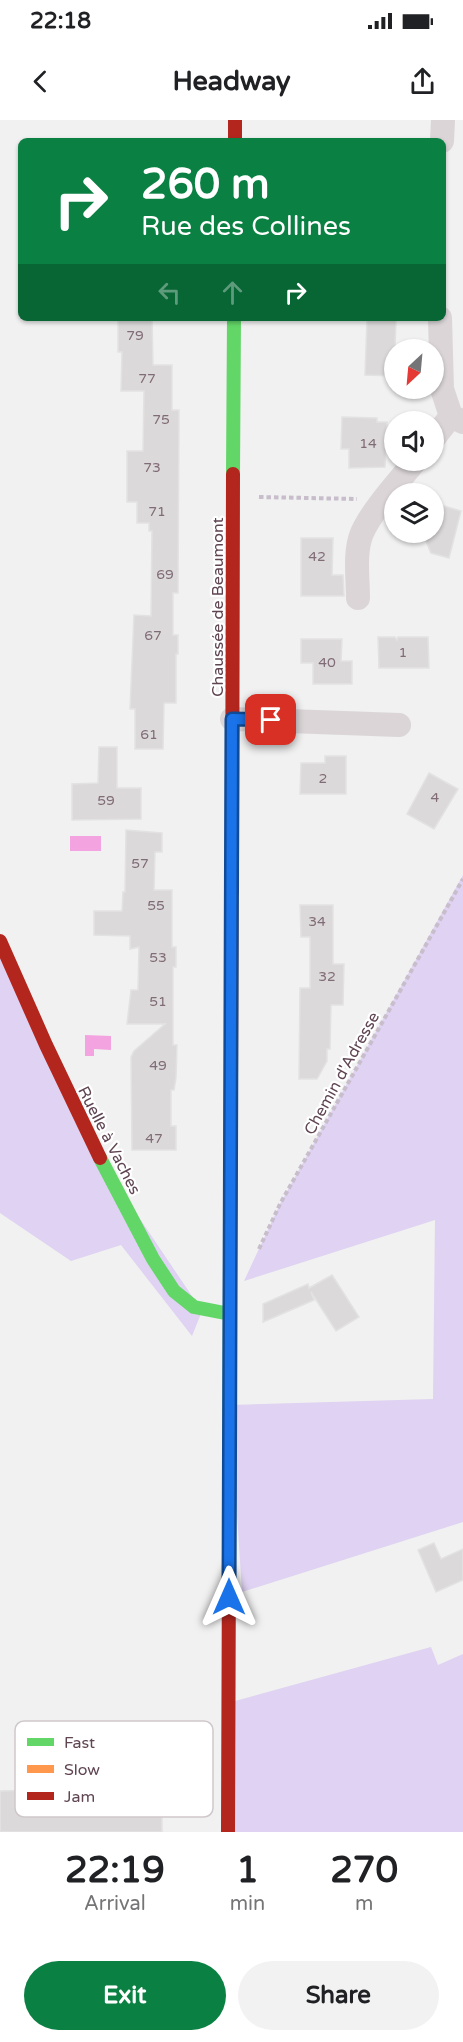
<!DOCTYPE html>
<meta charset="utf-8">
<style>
body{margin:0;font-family:"Varela Round",sans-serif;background:#f2f2f2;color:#202124;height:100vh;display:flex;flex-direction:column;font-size:22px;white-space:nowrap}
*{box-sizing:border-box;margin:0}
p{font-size:20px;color:#757577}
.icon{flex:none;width:33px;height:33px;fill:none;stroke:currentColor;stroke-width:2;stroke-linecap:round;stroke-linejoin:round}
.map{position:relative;height:1712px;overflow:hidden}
.sheet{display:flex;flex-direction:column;background:#fff;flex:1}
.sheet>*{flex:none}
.top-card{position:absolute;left:18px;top:18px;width:428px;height:183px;border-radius:9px;box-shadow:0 2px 4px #0004;background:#0b8043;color:#fff;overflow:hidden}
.needle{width:39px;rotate:206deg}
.fabs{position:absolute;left:384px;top:219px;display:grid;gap:12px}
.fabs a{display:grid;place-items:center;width:60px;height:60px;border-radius:50%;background:#fff;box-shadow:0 2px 4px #0004;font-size:30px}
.pin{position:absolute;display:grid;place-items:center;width:51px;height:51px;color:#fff;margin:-26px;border-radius:12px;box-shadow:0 3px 9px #0006}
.me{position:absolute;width:66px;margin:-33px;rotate:0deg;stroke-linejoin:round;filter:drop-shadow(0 0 4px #0008)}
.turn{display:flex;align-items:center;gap:21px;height:126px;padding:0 24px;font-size:27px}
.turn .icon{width:78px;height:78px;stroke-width:2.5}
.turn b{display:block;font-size:42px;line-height:51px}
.lanes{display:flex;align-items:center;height:57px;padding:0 24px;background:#0003;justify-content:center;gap:30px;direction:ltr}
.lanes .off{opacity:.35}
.eta{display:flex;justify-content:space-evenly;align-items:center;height:102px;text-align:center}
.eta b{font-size:36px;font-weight:700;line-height:42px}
.cta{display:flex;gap:12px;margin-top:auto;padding:12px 24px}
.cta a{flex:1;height:69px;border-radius:36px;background:#0b8043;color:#fff;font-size:24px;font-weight:700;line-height:69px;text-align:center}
.cta a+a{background:#f2f2f2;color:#202124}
.status{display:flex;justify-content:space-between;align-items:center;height:42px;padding:0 30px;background:#fff;direction:ltr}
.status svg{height:16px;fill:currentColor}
header{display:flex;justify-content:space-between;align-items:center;height:78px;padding:0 24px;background:#fff;font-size:27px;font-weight:700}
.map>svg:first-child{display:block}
.green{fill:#dfd2f2}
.water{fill:#f4a3e1}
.building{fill:#dcd9da;stroke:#e3e2e2;stroke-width:1.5}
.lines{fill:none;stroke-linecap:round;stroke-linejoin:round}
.path{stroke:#c7bdcb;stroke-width:4;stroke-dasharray:4.5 3;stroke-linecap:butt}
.street{stroke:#dbd5d8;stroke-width:24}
.fast{stroke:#63d668;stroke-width:14}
.slow{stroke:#ff974d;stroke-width:14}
.jam{stroke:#b3261e;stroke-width:14}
.route-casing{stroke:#114b97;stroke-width:15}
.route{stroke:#1a73e8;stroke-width:10}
.labels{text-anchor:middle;stroke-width:4.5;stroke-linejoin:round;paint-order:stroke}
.number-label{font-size:14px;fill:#806c76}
.street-label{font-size:16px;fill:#5f4552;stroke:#fff}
.key{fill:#fff;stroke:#cfc7cb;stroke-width:1.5}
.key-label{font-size:16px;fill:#5f4552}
</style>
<div class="status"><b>22:18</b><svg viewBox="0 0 49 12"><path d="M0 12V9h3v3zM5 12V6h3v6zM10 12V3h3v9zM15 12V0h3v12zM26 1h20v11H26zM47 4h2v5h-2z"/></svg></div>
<header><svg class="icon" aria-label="back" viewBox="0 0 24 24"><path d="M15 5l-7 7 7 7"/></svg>Headway<svg class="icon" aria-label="share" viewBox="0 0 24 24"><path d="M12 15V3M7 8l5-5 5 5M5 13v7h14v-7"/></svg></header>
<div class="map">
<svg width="463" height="1712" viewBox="0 0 463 1712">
<rect width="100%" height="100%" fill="#f0f1f0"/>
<g class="green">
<path d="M463,755v647l-221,70 -12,-187 203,-6 2,-179 -191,61 36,-77z"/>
<path d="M0,821l101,220 101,150 -10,25 -71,-91 -50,16 -71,-48z"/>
<path d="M431,1527l7,18 25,-11v178h-235v-129z"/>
</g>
<g class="water">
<rect x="70" y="716" width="31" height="15"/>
<path d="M85,915l26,1v14l-17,-1v7h-9z"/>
</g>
<g class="building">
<path d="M118,198h34l1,47h19v45h7l-1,183h-5v42h5v19h-2v49h-12l-1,46h-28v-40h-5l4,-94 17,1 1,-85h-3v-8h-12v-21h-10v-51h16l1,-60h-23l1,-39h-4z"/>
<path d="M367,200h29l-2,56 -29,-1z"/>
<path d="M342,297l35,1v4h10l-2,45 -36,1v-19h-8z"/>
<path d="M444,386l17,5 -12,47 -18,-5 -9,-21h12v-22l8,2z"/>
<path d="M301,418h32l-1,37h11l1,21h-43z"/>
<path d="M378,517h17l2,3 1,-3h30l1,31h-50z"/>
<path d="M301,519h41l-1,22h11v23h-39v-21h-12z"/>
<path d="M99,627h18v41h24v31l-69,1v-36l26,-1z"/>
<path d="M325,636h21v38h-46l1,-31h24z"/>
<path d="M429,653l29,16 -24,40 -27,-15z"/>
<path d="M126,710l36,3v19h-7l-1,38h18v57h4v20h-3v78h4l-1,33 -2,12h-3v36h5v24h-44l-1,-93 3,-6 31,-27h-38l4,-34h7l1,-43 -9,2v-13l-36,-1v-24h28l1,-19h2z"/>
<path d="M300,785h33v59h11l-1,41h-12l-1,44h-3v12l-10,18h-18l1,-91h10v-51h-9z"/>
<path d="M332,1155l27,42 -23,14 -25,-39 3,8 -51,22v-18l45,-20 1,4z"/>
<path d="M434,1423l7,16 22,-10v31l-27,12 -18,-42z"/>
<path d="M37,1670l1,19 124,-4v27h-162v-41z"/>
</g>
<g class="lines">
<g class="path">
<path d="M259,377l98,2"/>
<path d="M259,1129l21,-45 183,-325"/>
</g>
<g class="street">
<path d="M442,21l1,-21"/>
<path d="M440,198l2,71 9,27 12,6"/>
<path d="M434,318l17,-22"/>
<path d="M358,478c0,-20 -4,-46 4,-65 10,-23 38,-53 54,-73"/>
<path d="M232,599l167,6"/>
</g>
<g class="fast">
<path d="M233,354l1,-156"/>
<path d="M100,1038l53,101 21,32 20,16 36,7"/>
<path d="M229,1431l1,-287"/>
</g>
<path class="slow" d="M230,1144l2,-372"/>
<g class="jam">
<path d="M235,0v21"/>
<path d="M232,772l1,-418"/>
<path d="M0,821l46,104 54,113"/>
<path d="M228,1712l1,-281"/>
</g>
</g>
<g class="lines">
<defs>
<path id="route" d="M229,1477l3,-878 39,1"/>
</defs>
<use href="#route" class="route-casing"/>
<use href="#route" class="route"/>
</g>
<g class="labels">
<g class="number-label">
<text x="135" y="220">79</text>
<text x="147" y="263">77</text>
<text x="161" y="304">75</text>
<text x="368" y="328">14</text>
<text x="152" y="352">73</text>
<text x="157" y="396">71</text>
<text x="317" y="441">42</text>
<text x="165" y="459">69</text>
<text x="153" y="520">67</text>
<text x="403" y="537">1</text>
<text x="327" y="547">40</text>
<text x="149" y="619">61</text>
<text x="323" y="663">2</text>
<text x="435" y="682">4</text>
<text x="106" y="685">59</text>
<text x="140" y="748">57</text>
<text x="156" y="790">55</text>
<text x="317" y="806">34</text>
<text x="158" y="842">53</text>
<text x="327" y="861">32</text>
<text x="158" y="886">51</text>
<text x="158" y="950">49</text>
<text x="154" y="1023">47</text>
</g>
<g class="street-label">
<text transform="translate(217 487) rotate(-90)" y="6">Chaussée de Beaumont</text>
<text transform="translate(341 953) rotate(-61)" y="6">Chemin d'Adresse</text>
<text transform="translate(110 1020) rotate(63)" y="6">Ruelle à Vaches</text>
</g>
</g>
<rect x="15" y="1601" width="198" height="96" rx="9" class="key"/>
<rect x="27" y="1618" width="27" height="8" fill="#63d668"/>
<rect x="27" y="1645" width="27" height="8" fill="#ff974d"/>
<rect x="27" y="1672" width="27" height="8" fill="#b3261e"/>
<g class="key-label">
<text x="64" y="1628">Fast</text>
<text x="64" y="1655">Slow</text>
<text x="64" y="1682">Jam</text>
</g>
</svg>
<div class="fabs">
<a><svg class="needle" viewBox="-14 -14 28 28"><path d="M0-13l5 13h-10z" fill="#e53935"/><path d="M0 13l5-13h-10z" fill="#757577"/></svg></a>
<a><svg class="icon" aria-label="sound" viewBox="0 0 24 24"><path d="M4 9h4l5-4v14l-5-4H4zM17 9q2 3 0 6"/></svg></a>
<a><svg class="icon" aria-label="layers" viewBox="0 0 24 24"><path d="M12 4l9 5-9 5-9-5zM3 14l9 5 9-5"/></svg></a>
</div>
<div class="pin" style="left:271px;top:600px;background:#d93025"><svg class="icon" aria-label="arrive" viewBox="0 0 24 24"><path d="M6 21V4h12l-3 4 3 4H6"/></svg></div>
<svg class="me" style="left:229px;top:1477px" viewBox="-20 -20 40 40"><path d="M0-17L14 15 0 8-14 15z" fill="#1a73e8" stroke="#fff" stroke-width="4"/></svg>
<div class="top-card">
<div class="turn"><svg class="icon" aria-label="right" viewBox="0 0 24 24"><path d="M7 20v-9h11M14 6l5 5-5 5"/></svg><div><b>260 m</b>Rue des Collines</div></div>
<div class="lanes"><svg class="icon off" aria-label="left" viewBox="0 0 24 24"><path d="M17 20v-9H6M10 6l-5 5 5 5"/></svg><svg class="icon off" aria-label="ahead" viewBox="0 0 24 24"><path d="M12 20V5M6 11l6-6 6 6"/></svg><svg class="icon" aria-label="right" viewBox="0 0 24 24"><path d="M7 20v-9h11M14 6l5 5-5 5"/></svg></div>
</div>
</div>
<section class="sheet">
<div class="eta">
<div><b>22:19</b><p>Arrival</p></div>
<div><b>1</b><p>min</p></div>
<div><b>270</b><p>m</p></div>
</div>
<div class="cta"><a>Exit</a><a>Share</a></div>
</section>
